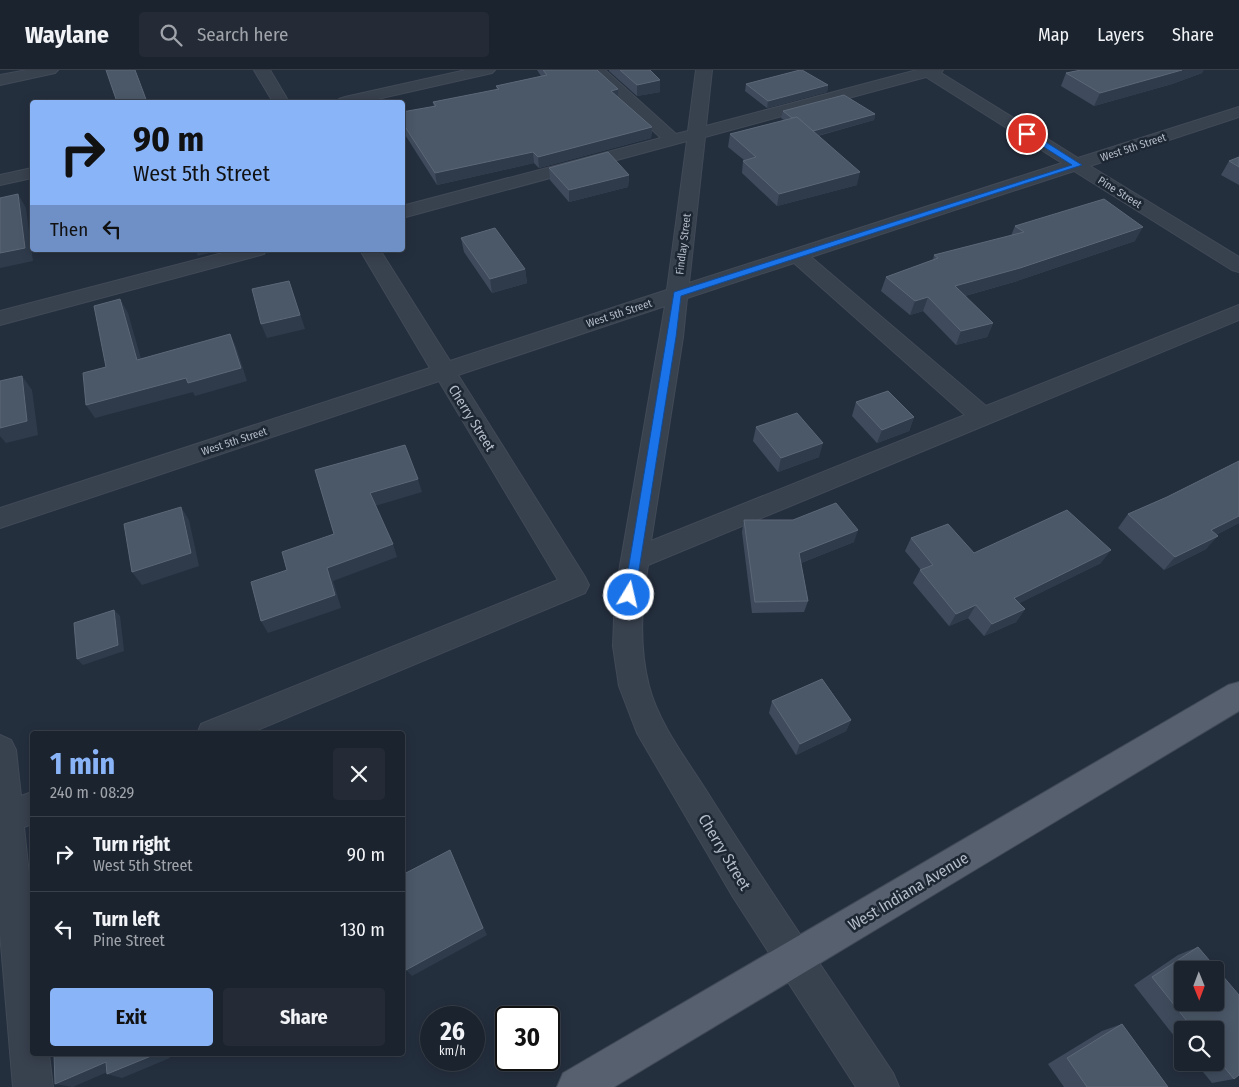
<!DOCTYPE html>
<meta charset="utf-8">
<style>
body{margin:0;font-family:"Fira Sans Condensed",sans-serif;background:#242b36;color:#f1f3f6;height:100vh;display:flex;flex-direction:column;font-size:19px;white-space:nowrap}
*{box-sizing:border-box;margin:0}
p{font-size:16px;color:#a0a4aa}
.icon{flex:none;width:28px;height:28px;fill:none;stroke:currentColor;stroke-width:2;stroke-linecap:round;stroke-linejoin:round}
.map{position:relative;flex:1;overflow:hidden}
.drawer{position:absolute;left:30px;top:661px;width:375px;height:325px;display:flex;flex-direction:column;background:#1b232e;border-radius:5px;box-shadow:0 2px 12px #0003,0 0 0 1px #39404a}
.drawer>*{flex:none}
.guide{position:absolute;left:30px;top:30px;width:375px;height:152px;border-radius:5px;box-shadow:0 2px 12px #0003,0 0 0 1px #39404a;background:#8ab4f8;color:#111;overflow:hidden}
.needle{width:32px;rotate:179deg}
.fabs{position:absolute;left:1174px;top:891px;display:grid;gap:10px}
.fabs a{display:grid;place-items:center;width:50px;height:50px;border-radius:5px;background:#1b232e;box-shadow:0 2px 12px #0003,0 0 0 1px #39404a;font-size:25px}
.speed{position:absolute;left:420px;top:936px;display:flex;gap:10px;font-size:25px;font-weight:700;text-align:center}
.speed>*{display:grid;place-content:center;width:65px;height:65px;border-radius:50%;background:#1b232e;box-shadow:0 2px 12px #0003,0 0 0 1px #39404a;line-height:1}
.speed small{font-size:12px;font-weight:400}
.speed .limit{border:2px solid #111;border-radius:8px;background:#fff;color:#111}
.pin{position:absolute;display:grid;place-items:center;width:42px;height:42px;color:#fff;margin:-21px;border:2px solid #fff;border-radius:50%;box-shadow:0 1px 5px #0007}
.me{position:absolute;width:55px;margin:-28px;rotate:9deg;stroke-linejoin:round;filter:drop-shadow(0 0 4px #0008)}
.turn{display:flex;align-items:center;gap:18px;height:105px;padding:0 20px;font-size:22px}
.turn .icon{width:65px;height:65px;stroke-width:2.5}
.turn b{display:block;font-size:35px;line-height:42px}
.then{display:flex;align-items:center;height:48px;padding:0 20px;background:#0003;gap:10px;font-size:19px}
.round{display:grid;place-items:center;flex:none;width:52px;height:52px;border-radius:5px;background:#242b36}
.head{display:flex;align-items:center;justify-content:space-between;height:85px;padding:0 20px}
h1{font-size:30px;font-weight:700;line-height:38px;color:#8ab4f8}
.action{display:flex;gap:10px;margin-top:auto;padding:10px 20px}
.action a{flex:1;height:58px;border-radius:5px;background:#8ab4f8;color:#111;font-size:20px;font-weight:700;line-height:58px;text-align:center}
.action a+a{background:#242b36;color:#f1f3f6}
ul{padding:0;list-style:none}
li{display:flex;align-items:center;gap:15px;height:75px;padding:0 20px;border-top:1px solid #39404a}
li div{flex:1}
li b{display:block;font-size:19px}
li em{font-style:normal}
header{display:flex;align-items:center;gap:30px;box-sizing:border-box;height:70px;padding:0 25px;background:#1b232e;border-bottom:1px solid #39404a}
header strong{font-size:24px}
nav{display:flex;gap:28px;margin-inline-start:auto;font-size:18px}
.search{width:350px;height:45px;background:#242b36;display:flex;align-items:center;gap:12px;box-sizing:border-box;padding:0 18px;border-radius:5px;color:#a0a4aa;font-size:19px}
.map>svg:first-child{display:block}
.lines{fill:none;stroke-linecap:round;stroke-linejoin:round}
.minor-casing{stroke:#414a57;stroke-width:2}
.major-casing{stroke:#414a57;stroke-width:2}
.minor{fill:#38414e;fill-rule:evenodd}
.major{fill:#56606e;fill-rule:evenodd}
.wall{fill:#3f4b5c}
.shaded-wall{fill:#2f3b4b}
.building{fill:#4b5868;stroke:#5c6777;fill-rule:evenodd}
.route{fill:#1a73e8;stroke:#114b97}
.labels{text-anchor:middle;stroke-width:5;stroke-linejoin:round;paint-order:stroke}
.far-street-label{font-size:11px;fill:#b4bcc9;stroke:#1d2633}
.street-label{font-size:14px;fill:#b4bcc9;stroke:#1d2633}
.near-street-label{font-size:16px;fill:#b4bcc9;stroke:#1d2633}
</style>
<header>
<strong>Waylane</strong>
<div class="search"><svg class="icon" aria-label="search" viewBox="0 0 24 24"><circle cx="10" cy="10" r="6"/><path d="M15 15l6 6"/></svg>Search here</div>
<nav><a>Map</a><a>Layers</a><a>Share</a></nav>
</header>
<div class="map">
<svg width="1239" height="1017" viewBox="0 0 1239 1017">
<rect width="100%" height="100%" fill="#242f3e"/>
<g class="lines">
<defs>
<g id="minor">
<path d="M27,0h31l-3,3 -55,12v-10z"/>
<path d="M254,0h16l19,32h-16z"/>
<path d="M466,0h29l-3,3 -128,29h-27l2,-3 6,-2z"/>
<path d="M588,0h17l71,64 12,-3 8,-61h16l-6,56 211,-56h26l-2,3 137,85 161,-51v10l-149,49 149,91v15l-7,-2 -158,-99 -263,86 175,149 253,-101v15l-591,245c-7,40 -9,82 1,121 10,39 39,75 60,109 59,94 122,185 184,278l6,14h-43l-123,-190 -96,-164 -18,-47 -6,-40 2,-51 50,-289 -207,69 127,202 4,8 -4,8 -337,141h-51l4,-10 357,-144 -119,-199 -439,147v-20l430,-140 -70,-118h20l70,111 217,-71 20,-149 -285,77v-12l259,-68zM926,7l136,86 -373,120 16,-146zM794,193l171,152 -314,126 32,-204 4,-39z"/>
<path d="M32,98v10l-32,7v-10z"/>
<path d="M234,180h33l-3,4 -264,71v-14z"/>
<path d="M0,665l11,5 5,10 5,46 11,-4v32l-8,3 8,75v152h17l4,33h-40l-13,-154z"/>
</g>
<path id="major" d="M1239,612v29l-625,376h-57l6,-14 665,-388z"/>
</defs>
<use href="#minor" class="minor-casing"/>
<use href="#major" class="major-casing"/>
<use href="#minor" class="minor"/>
<use href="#major" class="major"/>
</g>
<g class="wall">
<path d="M537,0h60l21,19v8l34,30 -1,11 -112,30 -5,-5 -97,22 -35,-55v-18l32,-5 -1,-5 64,-12 -1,-4 45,-10z"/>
<path d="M609,0h41l10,10v12l-23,4 -28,-25z"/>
<path d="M1066,3h136l-30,11 -78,22 -33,-20z"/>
<path d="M746,14l82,1 -1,7 -60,16 -22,-17z"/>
<path d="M783,41l92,3 -1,6 -56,16 39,49 -80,21 -35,-33 1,-12 1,-1 -16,-13 2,-13 54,-14 -3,-2z"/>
<path d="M1239,87v28l-18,-10 8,-14z"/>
<path d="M549,98l80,7 -1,12 -59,15 -19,-22z"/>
<path d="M1015,156l120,15 -121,41 -49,14 28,27 -6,14 -31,8 -33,-34 -13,4 -29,-24 5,-14 47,-17 1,-5 77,-19z"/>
<path d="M461,168l64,31 2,14 -35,10 -28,-41z"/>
<path d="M856,332l58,15 -5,14 -32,12 -25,-27z"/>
<path d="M756,357l63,30 -41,15 -25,-31z"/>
<path d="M1128,444l111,9 -23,12 -10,14 -42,21 -46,-42z"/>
<path d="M744,450l110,22 -53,21 7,38 -4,11 -52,1 -10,-81z"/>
<path d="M911,468l63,15 127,10 -82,40 6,6 -9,13 -32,14 -16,-18 -19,8 -36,-43 7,-13h1l-16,-19z"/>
<path d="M772,631l79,19 -5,11 -50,24 -27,-42z"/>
<path d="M1198,877l36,132 -22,4 -17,-21h20v-32h-33v16l-48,-61 44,-30z"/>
<path d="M1122,954l46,63h-104l-16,-23 54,-33z"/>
</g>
<g class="shaded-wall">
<path d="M1182,0h22l-2,3 -30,11 -78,22 6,-13z"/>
<path d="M660,10v12l-23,4v-11z"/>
<path d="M828,15l-1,7 -60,16 1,-7z"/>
<path d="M618,19v11l-7,-9z"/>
<path d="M875,44l-1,6 -65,18 1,-7z"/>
<path d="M652,57l-1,11 -112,30 -1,-11z"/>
<path d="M533,82l1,11 -97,22 -2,-12z"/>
<path d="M860,102l-3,13 -80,21 2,-12z"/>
<path d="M629,105l-1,12 -59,15v-12z"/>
<path d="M18,124l8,14 7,53 -33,7v-15z"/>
<path d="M1143,157l-8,14 -121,41 -64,18 5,-14z"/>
<path d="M195,180h25l-22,6z"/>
<path d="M525,199l2,14 -35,10 -2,-14z"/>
<path d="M289,211l16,48 -38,9 -6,-14z"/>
<path d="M928,227l-5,14 -13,4 5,-14z"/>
<path d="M120,229l8,14 17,60 -8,-13z"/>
<path d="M993,253l-6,14 -31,8 5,-14z"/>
<path d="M230,264l6,13 11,34 -52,15 -2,-4 -98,26 -9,-13z"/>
<path d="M22,306l10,14 6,45 -32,8 -6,-7v-8z"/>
<path d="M914,347l-5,14 -32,12 5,-13z"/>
<path d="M823,373l-4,14 -41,15 3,-14z"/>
<path d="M418,409l4,13 -47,14 -5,-13z"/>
<path d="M181,437l8,13 10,46 -57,19 -10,-13z"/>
<path d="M1239,446v7l-39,20 11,-13z"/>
<path d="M858,460l-4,12 -58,23 3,-12z"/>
<path d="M1218,466l-12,13 -42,21 11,-13z"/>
<path d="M393,474l4,13 -64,24 8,27 -73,25 -7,-12 66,-53z"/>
<path d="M1111,480l-10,13 -95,47 8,-12z"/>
<path d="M976,535l-8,13 -19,8 7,-12z"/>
<path d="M1025,539l-9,13 -32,14 8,-12z"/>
<path d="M114,540l6,6 4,35 -41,14 -6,-6z"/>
<path d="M851,650l-5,11 -50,24 4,-11z"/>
<path d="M450,780l37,85 -75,41 -6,-6z"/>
<path d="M156,984h13l1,4 -48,20 -15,-4z"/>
<path d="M106,992l15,4 -48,21 -18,-3z"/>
</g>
<g class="building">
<path d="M106,0h29l12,32h-30z"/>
<path d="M543,0h54l21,19 -7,2 41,36 -114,30 -5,-5 -98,21 -33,-51v-10l34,-6 -3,-4 66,-13 -3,-3 51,-11z"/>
<path d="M620,0h30l10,10 -23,5z"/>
<path d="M800,0h2l26,15 -60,16 -22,-17z"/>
<path d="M1081,0h101l-82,23 -34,-20z"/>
<path d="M844,25l31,19 -62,17 -16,-14 -5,1 -9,-7z"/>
<path d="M797,47l63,55 -81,22 -36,-33 13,-4 -26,-23z"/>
<path d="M608,82l21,23 -60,15 -20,-22z"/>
<path d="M1239,87v10l-10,-6z"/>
<path d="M18,124l7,54 -25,5v-55z"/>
<path d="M1104,129l39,28 -123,41 -65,18 38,37 -32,8 -33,-34 -13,4 -29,-24 52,-19 -4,-3 90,-23 -9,-6z"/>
<path d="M495,158l30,41 -35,10 -29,-41z"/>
<path d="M289,211l11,34 -39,9 -9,-35z"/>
<path d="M120,229l17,61 93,-26 11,34 -53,15 -2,-5 -100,27 -3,-32 23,-6 -12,-61z"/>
<path d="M22,306l5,45 -27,7v-47z"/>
<path d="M888,321l26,26 -32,13 -26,-28z"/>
<path d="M797,343l26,30 -42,15 -25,-31z"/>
<path d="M405,375l13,34 -48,14 23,51 -66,24 8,27 -74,26 -10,-39 36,-12 -5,-18 52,-18 -19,-64z"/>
<path d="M1239,391v55l-28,14 7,6 -43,21 -47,-43 39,-17z"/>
<path d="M836,433l22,27 -59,23 9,48 -53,1 -11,-82h49z"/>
<path d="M181,437l10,46 -59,19 -8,-48z"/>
<path d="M1067,440l44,40 -97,48 11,11 -33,15 -16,-19 -20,9 -36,-44 13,-5 -22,-27 37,-14 26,29z"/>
<path d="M114,540l4,35 -41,14 -3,-36z"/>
<path d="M822,609l29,41 -51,24 -28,-43z"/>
<path d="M450,780l33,78 -77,42 -4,-9v-86z"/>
<path d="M1198,877l41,48v80l-5,4 -19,-23v-26h-21l-42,-53zM1182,900h33v32h-33z"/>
<path d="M1122,954l46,63h-81l-20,-29z"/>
<path d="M54,984h102l-49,20 -1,-12 -51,22z"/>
</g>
<path class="route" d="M1025,62h5l52,33 -401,131 -5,41 -41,258 -2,4h-8l-1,-4 50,-303 398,-127 -47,-30z"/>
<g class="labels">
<g class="far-street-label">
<text transform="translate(1133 77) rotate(-18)" y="4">West 5th Street</text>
<text transform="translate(1120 122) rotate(32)" y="4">Pine Street</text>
<text transform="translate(683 174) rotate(-83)" y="4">Findlay Street</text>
<text transform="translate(619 243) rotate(-18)" y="4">West 5th Street</text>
<text transform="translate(234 371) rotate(-18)" y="4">West 5th Street</text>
</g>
<g class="street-label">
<text transform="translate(472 348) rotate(58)" y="5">Cherry Street</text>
</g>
<g class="near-street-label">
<text transform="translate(725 782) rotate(59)" y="6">Cherry Street</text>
<text transform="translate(908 821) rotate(-31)" y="6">West Indiana Avenue</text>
</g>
</g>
</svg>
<div class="fabs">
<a><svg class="needle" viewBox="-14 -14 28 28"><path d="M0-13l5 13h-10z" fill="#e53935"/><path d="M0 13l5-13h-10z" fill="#a0a4aa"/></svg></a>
<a><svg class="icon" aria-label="search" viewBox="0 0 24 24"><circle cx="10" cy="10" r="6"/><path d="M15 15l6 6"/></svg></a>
</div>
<div class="speed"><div>26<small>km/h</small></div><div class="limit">30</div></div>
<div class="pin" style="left:1027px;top:64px;background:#d93025"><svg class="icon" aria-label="arrive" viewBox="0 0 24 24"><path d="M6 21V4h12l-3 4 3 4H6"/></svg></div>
<svg class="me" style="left:629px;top:525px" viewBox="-20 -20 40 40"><circle r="17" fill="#1a73e8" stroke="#fff" stroke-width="3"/><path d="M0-11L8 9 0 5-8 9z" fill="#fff"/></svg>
<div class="guide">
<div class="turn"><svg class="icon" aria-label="right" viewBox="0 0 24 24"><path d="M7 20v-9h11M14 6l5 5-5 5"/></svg><div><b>90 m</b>West 5th Street</div></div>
<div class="then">Then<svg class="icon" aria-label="left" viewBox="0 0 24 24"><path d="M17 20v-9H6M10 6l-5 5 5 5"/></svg></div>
</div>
<section class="drawer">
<div class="head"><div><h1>1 min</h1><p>240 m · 08:29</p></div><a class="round"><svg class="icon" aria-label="close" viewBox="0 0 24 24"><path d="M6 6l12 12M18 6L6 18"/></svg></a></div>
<ul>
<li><svg class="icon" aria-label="right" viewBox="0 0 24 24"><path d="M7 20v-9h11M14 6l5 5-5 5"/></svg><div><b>Turn right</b><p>West 5th Street</p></div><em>90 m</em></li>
<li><svg class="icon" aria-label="left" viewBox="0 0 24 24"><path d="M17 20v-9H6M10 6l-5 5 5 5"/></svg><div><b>Turn left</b><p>Pine Street</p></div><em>130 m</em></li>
</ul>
<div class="action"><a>Exit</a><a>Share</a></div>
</section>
</div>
